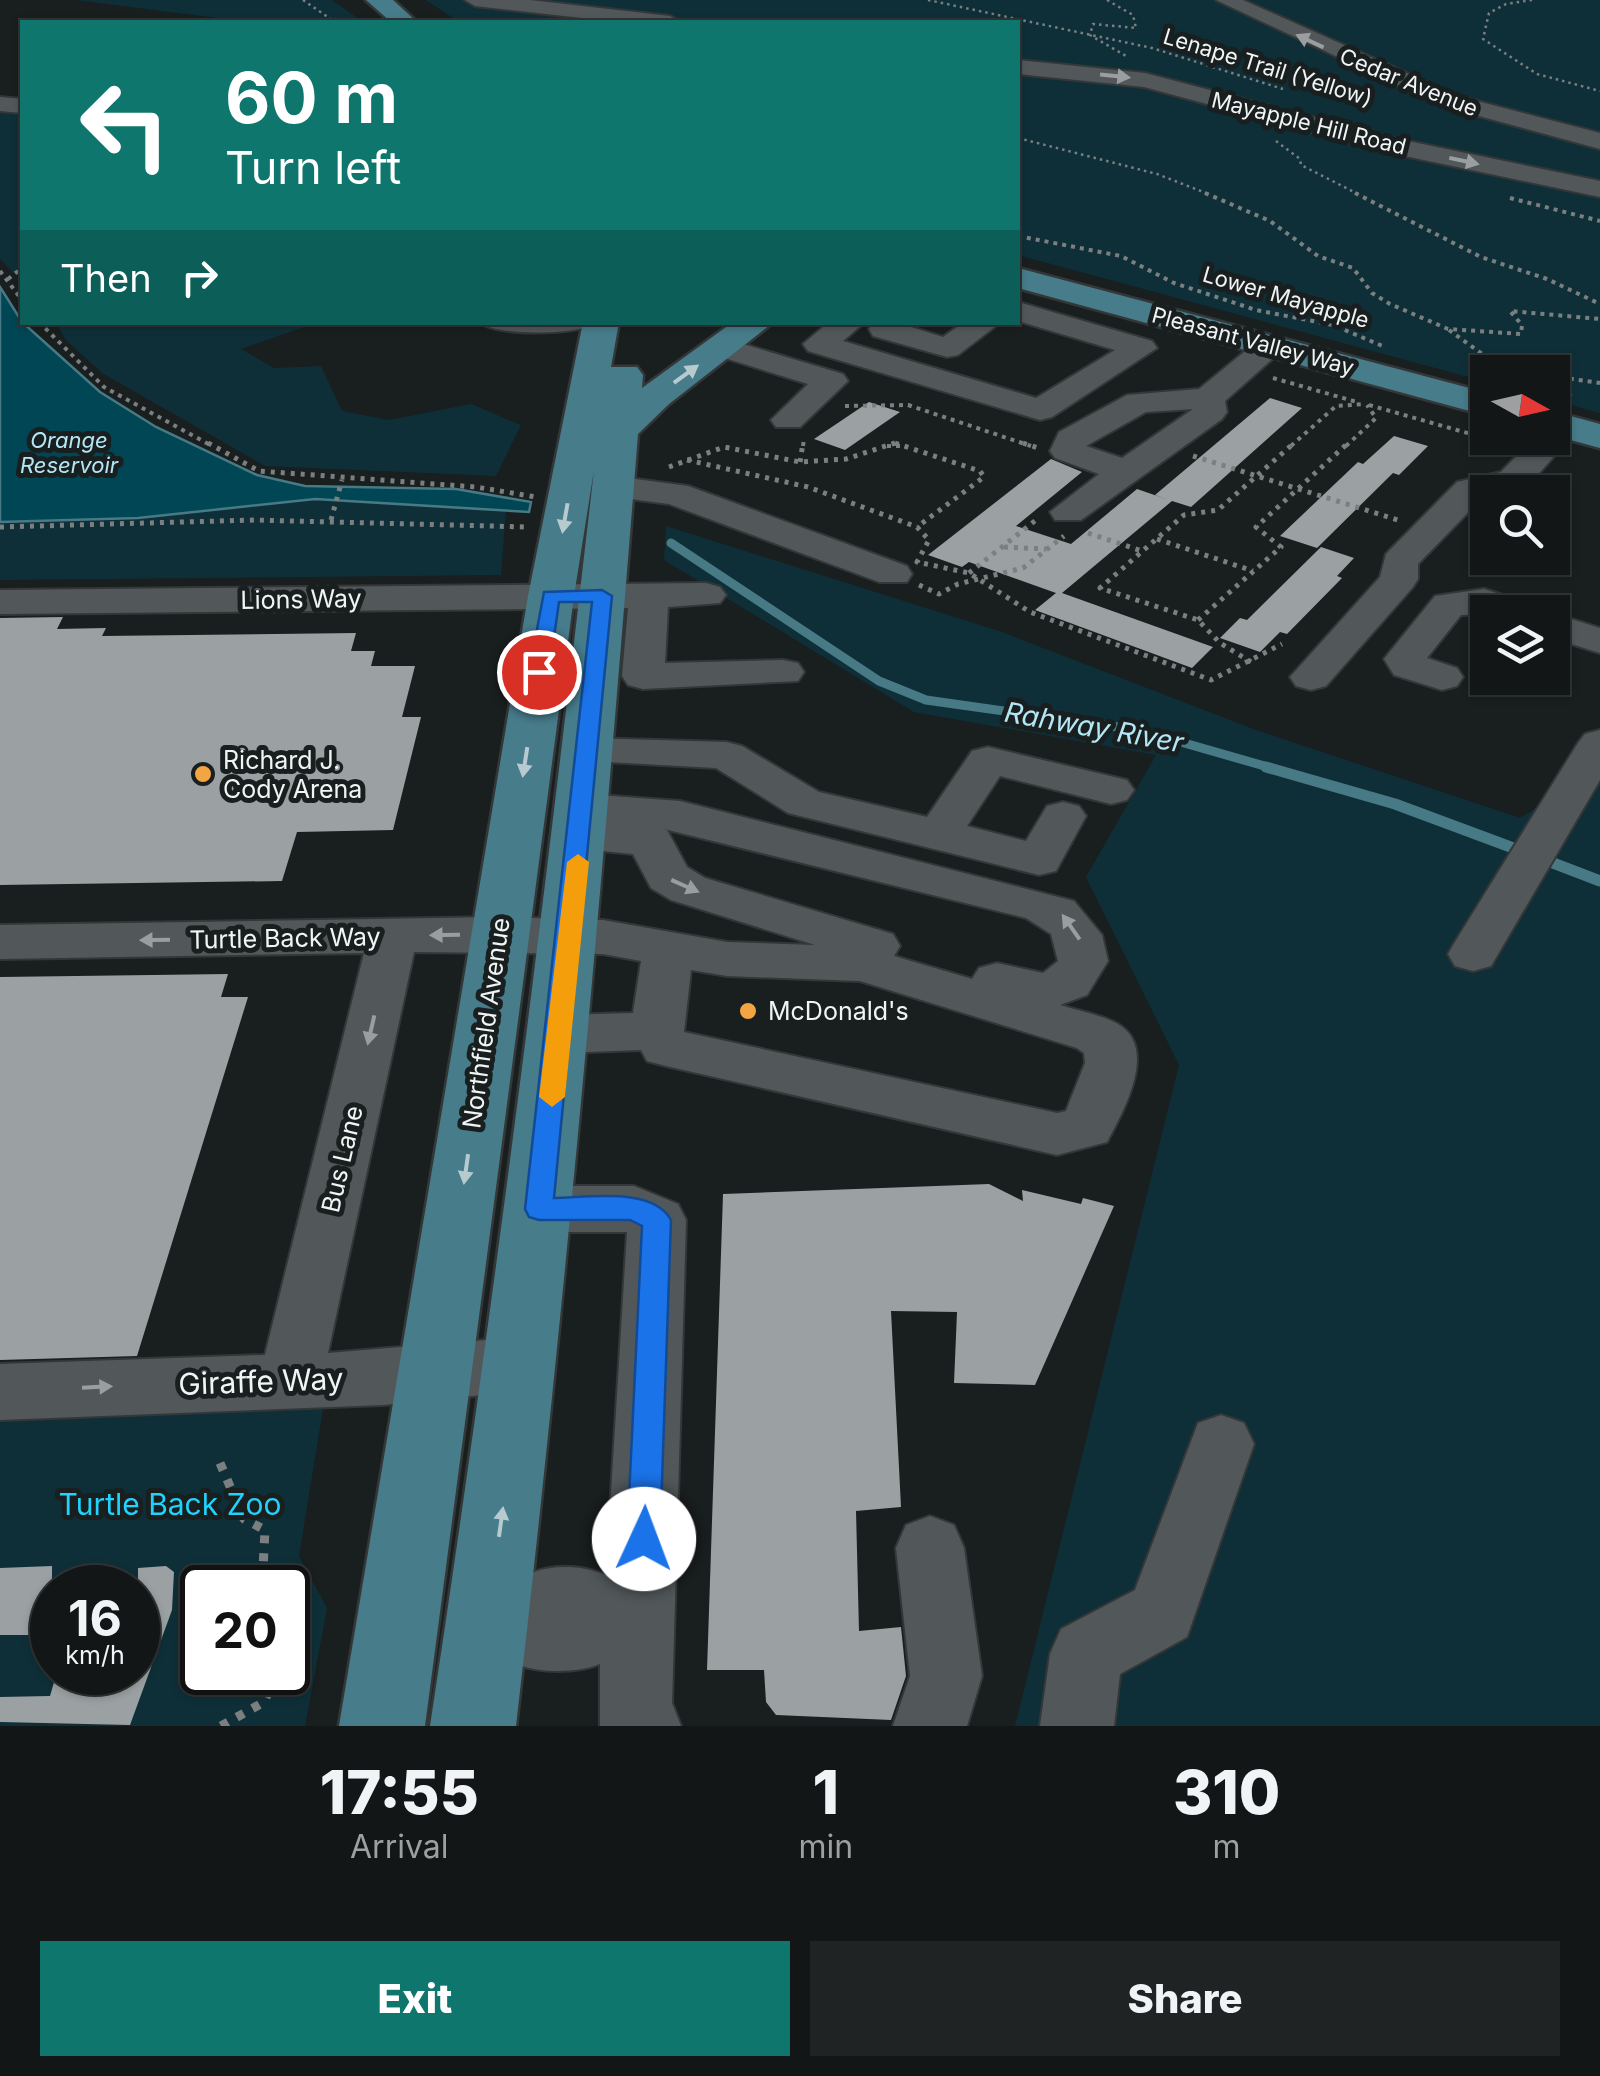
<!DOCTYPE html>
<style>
body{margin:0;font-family:Inter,sans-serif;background:#202324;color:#f1f3f6;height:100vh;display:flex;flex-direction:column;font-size:38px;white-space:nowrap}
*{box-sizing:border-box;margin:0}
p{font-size:32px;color:#9d9fa1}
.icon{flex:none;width:55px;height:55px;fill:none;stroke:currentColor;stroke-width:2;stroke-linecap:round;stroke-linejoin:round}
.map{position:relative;height:1726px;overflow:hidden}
.details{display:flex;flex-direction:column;background:#131617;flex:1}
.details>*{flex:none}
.top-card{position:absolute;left:20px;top:20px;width:1000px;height:305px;border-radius:0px;box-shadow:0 2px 8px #0004,0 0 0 2px #323536;background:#0f766e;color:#fff;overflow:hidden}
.needle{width:65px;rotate:98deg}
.fabs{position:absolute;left:1470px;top:355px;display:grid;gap:20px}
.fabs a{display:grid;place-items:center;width:100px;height:100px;border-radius:0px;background:#131617;box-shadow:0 2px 8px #0004,0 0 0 2px #323536;font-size:50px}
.speed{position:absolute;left:30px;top:1565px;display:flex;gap:20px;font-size:50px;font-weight:700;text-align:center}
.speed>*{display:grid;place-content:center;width:130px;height:130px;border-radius:50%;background:#131617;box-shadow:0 2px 8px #0004,0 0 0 2px #323536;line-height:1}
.speed small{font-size:25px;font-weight:400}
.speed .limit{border:5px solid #111;border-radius:15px;background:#fff;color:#111}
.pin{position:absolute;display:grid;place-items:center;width:85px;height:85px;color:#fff;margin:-42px;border:5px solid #fff;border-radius:50%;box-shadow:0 2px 10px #0007}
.me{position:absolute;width:110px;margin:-55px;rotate:2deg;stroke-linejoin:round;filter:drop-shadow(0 0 8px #0008)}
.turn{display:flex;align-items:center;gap:35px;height:210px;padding:0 40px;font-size:45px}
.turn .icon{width:130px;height:130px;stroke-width:2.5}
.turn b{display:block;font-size:70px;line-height:85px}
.then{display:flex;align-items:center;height:95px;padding:0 40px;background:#0003;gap:20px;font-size:38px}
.eta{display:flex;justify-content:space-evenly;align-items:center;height:170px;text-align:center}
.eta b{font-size:60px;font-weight:800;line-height:70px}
.primary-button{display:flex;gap:20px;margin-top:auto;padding:20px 40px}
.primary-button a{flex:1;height:115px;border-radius:0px;background:#0f766e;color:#fff;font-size:40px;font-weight:800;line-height:115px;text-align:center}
.primary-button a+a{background:#202324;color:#f1f3f6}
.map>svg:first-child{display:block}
.green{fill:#0f2f38;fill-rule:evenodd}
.water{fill:#004655;stroke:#487a85;stroke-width:2.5}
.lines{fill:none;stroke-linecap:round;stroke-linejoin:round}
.stream-far1{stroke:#487a85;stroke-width:9}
.stream{stroke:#487a85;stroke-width:11}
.building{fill:#9ba1a3}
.minor-casing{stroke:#343738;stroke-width:4}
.major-casing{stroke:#343738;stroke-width:5}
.path-far3{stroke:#7b7f80;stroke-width:2.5;stroke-dasharray:2.5 4;stroke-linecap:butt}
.path-far2{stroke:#7b7f80;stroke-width:4;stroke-dasharray:4 5;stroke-linecap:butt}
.path-far1{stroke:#7b7f80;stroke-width:5;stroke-dasharray:4 6;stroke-linecap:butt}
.path{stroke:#7b7f80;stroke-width:9;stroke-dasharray:8 10;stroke-linecap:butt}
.minor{fill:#52585a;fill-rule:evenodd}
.major{fill:#477c8b;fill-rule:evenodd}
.oneway{fill:#9a9ea0}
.oneway2{fill:#b6cad0}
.route{fill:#1a73e8;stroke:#114b97;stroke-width:2.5}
.slow{fill:#f59e0b}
.poi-dot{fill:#f2a542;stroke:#191e1f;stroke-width:4}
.labels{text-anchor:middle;stroke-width:10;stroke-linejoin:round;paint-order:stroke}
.far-street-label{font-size:22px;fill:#f1f4f5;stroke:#191e1f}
.far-water-label{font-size:22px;font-style:italic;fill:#b4e7f6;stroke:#191e1f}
.street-label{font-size:25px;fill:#f1f4f5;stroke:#191e1f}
.poi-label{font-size:25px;fill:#f1f4f5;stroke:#191e1f;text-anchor:start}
.water-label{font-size:28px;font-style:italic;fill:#b4e7f6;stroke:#191e1f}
.near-street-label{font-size:30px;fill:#f1f4f5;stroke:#191e1f}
.near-park-label{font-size:30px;fill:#1fd3fc;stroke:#191e1f}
</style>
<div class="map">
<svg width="1600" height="1726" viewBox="0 0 1600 1726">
<rect width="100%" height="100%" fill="#191e1f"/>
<g class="green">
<path d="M76,0h256l31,22h-115z"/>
<path d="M426,0h1174v413l-47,-13 -1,-28h-64l-1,10 -469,-127v-233h-559z"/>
<path d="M0,108l22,3v156l-9,6 -13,-14z"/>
<path d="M56,323h260l-75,26 33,19 47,-2 21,45 47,9 82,-16 50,21 -25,51 -231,-10 -163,-93 -36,-33z"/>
<path d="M315,499l191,11 -5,65 -501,5v-58l138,-4z"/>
<path d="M666,526l336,106 254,98 264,88 80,-49v957h-585l164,-661 -93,-188 70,-122 -242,-43 -250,-152z"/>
<path d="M323,1409l-24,147 28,52 -22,118h-305v-306zM52,1588h86v84h-86zM202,1588h86v84h-86z"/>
</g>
<path class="water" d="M0,287l22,35 78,70 56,35 101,48 48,11 151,3 75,13 -2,10 -214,-13 -177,19 -138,4z"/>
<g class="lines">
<path class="stream-far1" d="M671,543l208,138 47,19 213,30 136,39"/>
<g class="stream">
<path d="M1266,767l129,37 129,48"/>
<path d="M1540,858l60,23"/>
</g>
</g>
<g class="building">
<path d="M1270,398l32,10 -111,99 -19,-6 -110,92 151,54 -21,21 -157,-58 21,-17 -87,-31 -7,5 -34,-12 123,-96 31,13 -66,54 55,18 66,-55 32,11 -14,-5z"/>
<path d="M869,402l31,10 -55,38 -31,-11z"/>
<path d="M1394,436l34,10 -29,29 -6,-2 -76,75 -37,-12 78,-74 5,2z"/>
<path d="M1321,547l33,11 -17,18 5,2 -55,56 -7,-2 -20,20 -40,-14 20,-20 7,2z"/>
<path d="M63,617l-6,12 49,-1 -4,8 254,-3 -5,18h24l-4,15h44l-13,51h19l-28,113 -96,2 -15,49 -282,4v-267z"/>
<path d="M228,974l-7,23h27l-111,359 -137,4v-383z"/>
<path d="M989,1184l34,17 -1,-11 59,14 2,-6 31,8 -79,179 -81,-2 3,-71 -66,-1 10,196 -45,4 3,120 42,-4 5,49 -15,44 -115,-5 -10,-13 -2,-32h-57l16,-476z"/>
<path d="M52,1566v69h-52v-67z"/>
<path d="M166,1566l8,6 -2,38 -42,115 -130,-3v-25l50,-1 7,-24h81v-104z"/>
</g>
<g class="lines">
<defs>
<g id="minor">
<path d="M465,0h65l140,16 11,6h-63l-143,-16z"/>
<path d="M1216,0h27l215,96 142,37v16l-158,-43z"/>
<path d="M1018,60l127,13 239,63 216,45v16l-219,-46 -237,-64 -126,-13z"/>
<path d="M0,97l22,2v14l-22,-2z"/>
<path d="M1018,302l134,39 5,7 -105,69 -12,3 -232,-69 -5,-7 26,-22h36l-22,19 193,57 79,-48 -97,-29z"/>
<path d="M480,322h115c-11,14 -104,14 -115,0z"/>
<path d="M873,322h22l48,15 21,-15h37l-43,33 -11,2 -74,-21 -4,-7z"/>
<path d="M1271,337l16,9 -62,55 2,11 -5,7 -141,101h-26l-5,-8 49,-38 -44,-16 -5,-7 9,-19 68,-37 72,-6 61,-50zM1193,409l-71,49 -36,-12 60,-34z"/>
<path d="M723,338l120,36 5,7 -48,46h-24l-5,-7 37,-36 -96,-30 -5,-7z"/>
<path d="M1564,416l12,3 5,7 -55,62 -38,4 -70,72v15l-5,8 -87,99 -15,4 -15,-4 -6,-9 90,-100 6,-23 71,-72 44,-10 33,-34h18v-19z"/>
<path d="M613,476l75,10 219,80 5,8 -5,8h-28l-210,-78 -69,-9 -5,-8 5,-8z"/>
<path d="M706,583l14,4 6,8 -6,8 -52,4 -3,56 118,-3 15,3 6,9 -6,9 -155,8 -15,-4 -6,-9 6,-68 -628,6v-24z"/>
<path d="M1484,589l47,15 6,8 -76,3 -34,43 30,10 6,9 -6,9 -15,4 -48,-15 -10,-16 51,-63z"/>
<path d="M1552,613l48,15v25l-48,-15z"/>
<path d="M1600,730v50l-109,186 -18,5 -18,-5 -7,-12 7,-12 123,-199 7,-9z"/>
<path d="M588,738l138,4 16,4 77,46 108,25 45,-66 16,-4 139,33 7,10 -7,10 -16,4 -111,-28 -33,50 59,15 21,-35 16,-4 16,4 7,10 -30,55 -17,4 -251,-62 -72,-45 -144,-8 -6,-9 6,-9z"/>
<path d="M584,794l96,7 394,100 28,34 6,26 -21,34 -27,10c18,6 38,9 54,17 47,22 10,88 -7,120l-50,13 -391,-89 -19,-5 -6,-11 -82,3 -19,-6 -7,-13 7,-13 19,-6 74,-2 8,-52 -38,-7 -189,-2 -86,401 194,-16 22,8 10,19 -10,19 -22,8 -139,14 -383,15v-56l265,-9 99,-402 -364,6v-34l498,-8 105,3 124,22 88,3 -144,-45 -20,-12 -18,-34 -70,-7 -6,-10 6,-10 28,-4 -23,-5 -7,-10 7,-10zM660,828l366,90 25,16 7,27 -15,12 -46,-10 -18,5 -7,11 -78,-23 6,-10 -7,-12 -188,-56 -18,-11 -20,-37zM691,970l36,6 133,5 217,67 7,5 1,10 -19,48 -9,2 -373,-81z"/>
<path d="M539,1186h95l44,18 8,16 -14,483 9,23h-81v-62c-24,10 -71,10 -93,-5 -13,-8 -19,-26 -25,-40 21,-48 76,-63 124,-44l21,-343h-88l-21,-7 -8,-16 8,-16z"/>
<path d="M1221,1415l23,8 10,21 -67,193 -67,37 -6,52h-74l10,-72 11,-25 74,-39 63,-167z"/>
<path d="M930,1516l24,9 10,23 18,128 -15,50h-74l17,-50 -14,-128 10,-23z"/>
</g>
<g id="major">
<path d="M366,0h27l24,22h-26z"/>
<path d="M1018,268l470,125v23l-470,-128z"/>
<path d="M583,322h36l-8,45h26l6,8 -1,13 91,-66h41l-105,82 -31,30c-34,432 -72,862 -122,1292h-86c64,-418 116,-836 164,-1256l-20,126 -149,1130h-86l189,-1130z"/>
<path d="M1552,411l48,13v24l-48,-13z"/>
</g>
</defs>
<use href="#minor" class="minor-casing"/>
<use href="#major" class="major-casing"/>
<g class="path-far3">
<path d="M303,0l32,22"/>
<path d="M928,0l224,48 131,41"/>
<path d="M1107,0l26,15 3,13 -43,-4 -3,11 36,21"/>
<path d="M1532,0l-26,4 -17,9 -6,26 54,35 63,17"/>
<path d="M1018,138l139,36 54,21"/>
<path d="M1276,141l24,18 1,6 59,30"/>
</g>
<g class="path-far2">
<path d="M1205,193l65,28 48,35 35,12 19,25 18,11 58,25 73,5 1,-9 -12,-14 90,8"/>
<path d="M1355,193l126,64 66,22 53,25"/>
<path d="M1510,198l90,23"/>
<path d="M1018,236l103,20 53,27 82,27 77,15 52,22"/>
<path d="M0,271l22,29"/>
<path d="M8,279l14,-11"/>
<path d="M39,322l65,65 108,59"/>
<path d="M1449,330l43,31 44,11"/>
<path d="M1552,376l48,7"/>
<path d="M1273,378l84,24"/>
<path d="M1552,387l23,11"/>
<path d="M1369,405l137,39"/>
<path d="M845,406l63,-1 123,41"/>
<path d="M803,446l1,-7"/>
<path d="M887,446h16"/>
<path d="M1291,446l45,-40 29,-2"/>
<path d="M1346,446l30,-28 -9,-13"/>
</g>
<g class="path-far1">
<path d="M208,443l51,28 217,16 60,10"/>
<path d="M895,443l85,28 4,6 -67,50"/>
<path d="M1023,443l18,6"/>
<path d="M1193,456l208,65"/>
<path d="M687,460l121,27 109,40 12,13 -12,22 52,11 61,39 181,68 71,-36"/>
<path d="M800,462l3,-19"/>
<path d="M669,467l55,-20 76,15 46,-3 49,-16"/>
<path d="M331,520l11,-40"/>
<path d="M0,527l255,-7 273,7"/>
<path d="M1088,533l54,18"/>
<path d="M1157,539l96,32"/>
<path d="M1004,547l42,2"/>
<path d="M969,573l67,-53"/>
<path d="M919,585l20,9 19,-10 65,-16 41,-32"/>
<path d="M1198,620l83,-73 -25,-20 92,-84"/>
<path d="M1251,662l-31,-19 -22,-23 -98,-32 84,-73 34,-5 76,-67"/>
</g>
<g class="path">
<path d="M220,1463l24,56 21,11 -3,58"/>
<path d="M221,1726l43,-24 13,-30"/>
</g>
<use href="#minor" class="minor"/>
<use href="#major" class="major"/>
</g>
<defs><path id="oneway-solid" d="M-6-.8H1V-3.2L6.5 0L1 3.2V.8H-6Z" transform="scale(2.5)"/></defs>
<g class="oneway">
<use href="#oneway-solid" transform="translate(1310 41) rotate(-155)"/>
<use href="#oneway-solid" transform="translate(1115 76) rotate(6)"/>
<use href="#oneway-solid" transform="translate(1464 161) rotate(12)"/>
<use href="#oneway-solid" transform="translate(685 886) rotate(24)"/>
<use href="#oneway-solid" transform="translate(1071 927) rotate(-125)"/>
<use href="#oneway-solid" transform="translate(445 935) rotate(179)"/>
<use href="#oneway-solid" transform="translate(155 940) rotate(179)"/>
<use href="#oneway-solid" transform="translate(371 1030) rotate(103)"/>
<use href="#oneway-solid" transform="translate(97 1387) rotate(-3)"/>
</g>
<g class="oneway2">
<use href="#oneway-solid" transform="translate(686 374) rotate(-36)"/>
<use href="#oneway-solid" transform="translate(565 518) rotate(100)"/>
<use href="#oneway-solid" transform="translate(525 762) rotate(99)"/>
<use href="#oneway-solid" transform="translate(466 1169) rotate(98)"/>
<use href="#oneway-solid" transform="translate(501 1522) rotate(-82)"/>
</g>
<path class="route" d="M602,590l10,6 -58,602c32,0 99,-12 117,22l-11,319 -5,11 -11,4 -12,-4 -5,-11 15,-313 -12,-6h-91l-10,-3 -4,-8 67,-607h-33l-10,70 -10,5 -10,-5 15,-80z"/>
<path class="slow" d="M578,854l11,8 -24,235 -13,10 -13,-10 28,-235z"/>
<g class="poi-dot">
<circle cx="203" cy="774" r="10"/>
<circle cx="748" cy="1011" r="10"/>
</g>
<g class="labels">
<g class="far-street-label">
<text transform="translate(1268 67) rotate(17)" y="8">Lenape Trail (Yellow)</text>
<text transform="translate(1409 82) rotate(22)" y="8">Cedar Avenue</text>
<text transform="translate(1309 123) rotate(14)" y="8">Mayapple Hill Road</text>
<text transform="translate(1286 297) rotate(16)" y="8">Lower Mayapple</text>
<text transform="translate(1253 341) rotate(15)" y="8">Pleasant Valley Way</text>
</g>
<g class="far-water-label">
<text x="69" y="448">Orange<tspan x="69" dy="25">Reservoir</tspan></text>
</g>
<g class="street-label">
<text transform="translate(301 599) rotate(-1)" y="9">Lions Way</text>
<text transform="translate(285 938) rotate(-1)" y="9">Turtle Back Way</text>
<text transform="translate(486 1023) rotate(-82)" y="9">Northfield Avenue</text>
<text transform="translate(342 1159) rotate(-77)" y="9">Bus Lane</text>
</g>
<g class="poi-label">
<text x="223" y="769">Richard J.<tspan x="223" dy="29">Cody Arena</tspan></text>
<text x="768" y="1020">McDonald's</text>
</g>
<g class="water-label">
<text transform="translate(1094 727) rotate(10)" y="10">Rahway River</text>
</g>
<g class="near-street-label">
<text transform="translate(261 1382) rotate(-2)" y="10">Giraffe Way</text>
</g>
<g class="near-park-label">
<text x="170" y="1515">Turtle Back Zoo</text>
</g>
</g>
</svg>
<div class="fabs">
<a><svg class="needle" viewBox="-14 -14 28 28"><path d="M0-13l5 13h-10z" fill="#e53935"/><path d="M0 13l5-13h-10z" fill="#9d9fa1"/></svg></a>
<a><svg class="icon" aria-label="search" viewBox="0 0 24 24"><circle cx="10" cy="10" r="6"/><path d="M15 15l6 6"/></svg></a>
<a><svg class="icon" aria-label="layers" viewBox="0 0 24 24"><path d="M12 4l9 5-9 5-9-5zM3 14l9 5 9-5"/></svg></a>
</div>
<div class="speed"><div>16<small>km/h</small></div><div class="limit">20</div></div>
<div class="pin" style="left:539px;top:672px;background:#d93025"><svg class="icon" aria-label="arrive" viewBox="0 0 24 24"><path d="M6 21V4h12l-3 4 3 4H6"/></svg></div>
<svg class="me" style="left:644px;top:1539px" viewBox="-20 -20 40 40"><circle r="19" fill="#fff"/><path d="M0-13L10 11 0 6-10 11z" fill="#1a73e8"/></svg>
<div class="top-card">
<div class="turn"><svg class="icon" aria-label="left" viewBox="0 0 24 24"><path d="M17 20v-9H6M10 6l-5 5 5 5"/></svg><div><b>60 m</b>Turn left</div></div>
<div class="then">Then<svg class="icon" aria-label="right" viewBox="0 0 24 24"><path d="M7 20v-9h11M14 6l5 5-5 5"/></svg></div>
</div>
</div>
<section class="details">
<div class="eta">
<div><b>17:55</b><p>Arrival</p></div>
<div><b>1</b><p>min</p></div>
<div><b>310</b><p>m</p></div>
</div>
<div class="primary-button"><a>Exit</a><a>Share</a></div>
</section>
